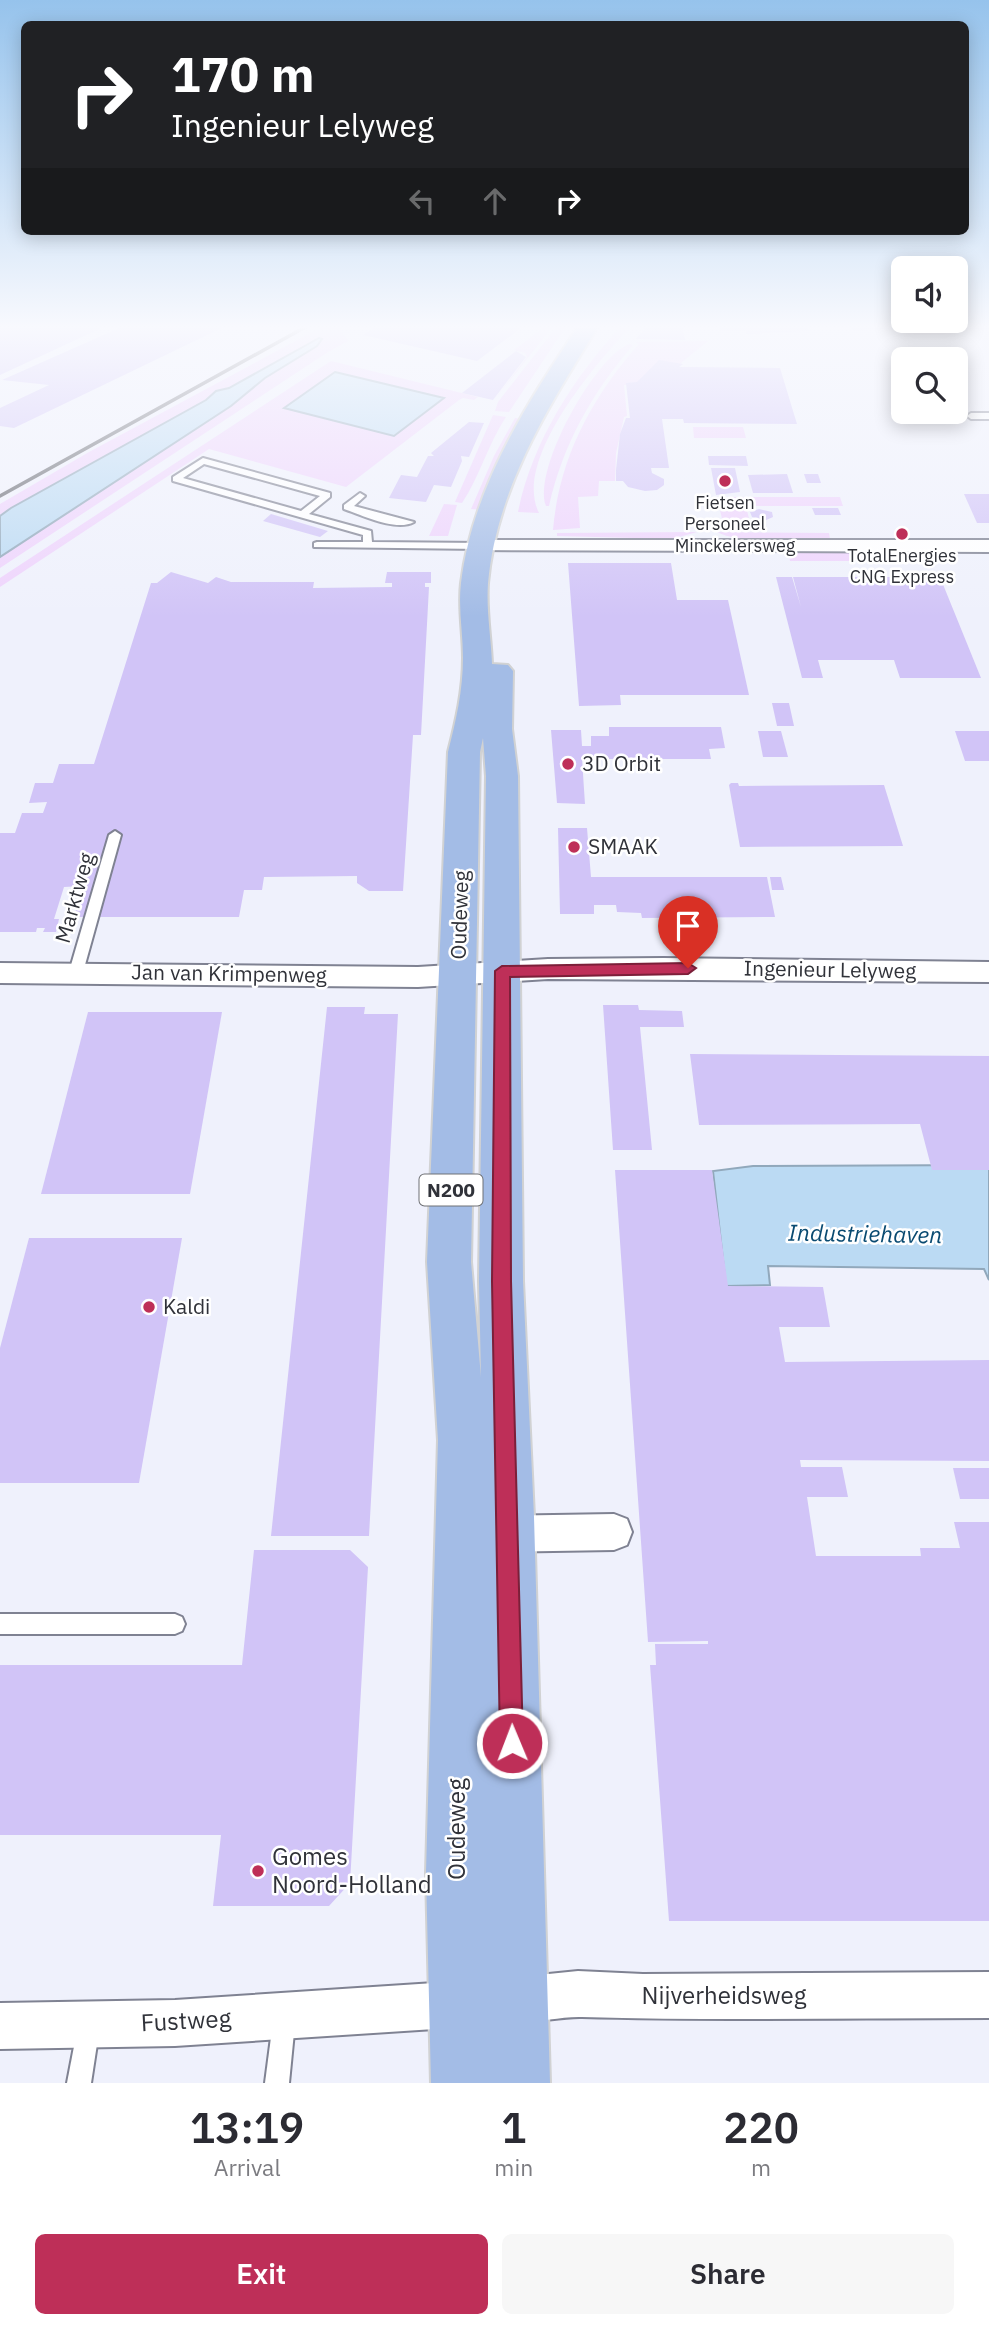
<!DOCTYPE html>
<style>
body{margin:0;font-family:"IBM Plex Sans",sans-serif;background:#f7f7f7;color:#2b2b33;height:100vh;display:flex;flex-direction:column;font-size:26px;white-space:nowrap}
*{box-sizing:border-box;margin:0}
p{font-size:23px;color:#7c7c81}
.icon{flex:none;width:38px;height:38px;fill:none;stroke:currentColor;stroke-width:2;stroke-linecap:round;stroke-linejoin:round}
.map{position:relative;height:2083px;overflow:hidden}
.drawer{display:flex;flex-direction:column;background:#fff;flex:1}
.drawer>*{flex:none}
.hud{position:absolute;left:21px;top:21px;width:948px;height:214px;border-radius:10px;box-shadow:0 4px 18px #0003;background:#202124;color:#fff;overflow:hidden}
.tools{position:absolute;left:891px;top:256px;display:grid;gap:14px}
.tools a{display:grid;place-items:center;width:77px;height:77px;border-radius:10px;background:#fff;box-shadow:0 4px 18px #0003;font-size:35px}
.pin{position:absolute;display:grid;place-items:center;width:60px;height:60px;color:#fff;margin:-72px -30px;border-radius:50% 50% 50% 0;rotate:-45deg;box-shadow:0 0 7px #0007}
.pin .icon{rotate:45deg}
.me{position:absolute;width:77px;margin:-38px;rotate:359deg;stroke-linejoin:round;filter:drop-shadow(0 0 5px #0008)}
.turn{display:flex;align-items:center;gap:24px;height:147px;padding:0 35px;font-size:32px}
.turn .icon{width:91px;height:91px;stroke-width:2.5}
.turn b{display:block;font-size:49px;line-height:60px}
.lanes{display:flex;align-items:center;height:66px;padding:0 35px;background:#0003;justify-content:center;gap:35px;direction:ltr}
.lanes .off{opacity:.35}
.eta{display:flex;justify-content:space-evenly;align-items:center;height:119px;text-align:center}
.eta b{font-size:42px;font-weight:600;line-height:49px}
.cta{display:flex;gap:14px;margin-top:auto;padding:14px 35px}
.cta a{flex:1;height:80px;border-radius:10px;background:#be2f58;color:#fff;font-size:28px;font-weight:600;line-height:80px;text-align:center}
.cta a+a{background:#f7f7f7;color:#2b2b33}
.map>svg:first-child{display:block}
.green{fill:#eed3fc}
.water{fill:#bbdaf3;stroke:#91a8bb;stroke-width:2}
.building{fill:#d1c4f7}
.lines{fill:none;stroke-linecap:round;stroke-linejoin:round}
.service-casing{stroke:#7f8292;stroke-width:4}
.minor-casing{stroke:#7f8292;stroke-width:4}
.primary-casing{stroke:#d1d2d3;stroke-width:4}
.service{fill:#fff;fill-rule:evenodd}
.minor{fill:#fff;fill-rule:evenodd}
.primary{fill:#a3bce6;fill-rule:evenodd}
.rail{stroke:#686a72;stroke-width:3.5}
.route{fill:#be2f58;stroke:#7c1f39;stroke-width:2}
.poi-dot{fill:#be2f58;stroke:#fff;stroke-width:2.5}
.labels{text-anchor:middle;stroke-width:5;stroke-linejoin:round;paint-order:stroke}
.far-poi-label{font-size:18px;fill:#303239;stroke:#fff}
.far-street-label{font-size:18px;fill:#303239;stroke:#fff}
.shield{fill:#fff;stroke:#6e7074;stroke-width:2}
.shield-label{font-size:19px;font-weight:bold;fill:#303239}
.poi-label{font-size:21px;fill:#303239;stroke:#fff;text-anchor:start}
.street-label{font-size:21px;fill:#303239;stroke:#fff}
.water-label{font-size:23px;font-style:italic;fill:#094a71;stroke:#fff}
.near-street-label{font-size:24px;fill:#303239;stroke:#fff}
.near-poi-label{font-size:24px;fill:#303239;stroke:#fff;text-anchor:start}
</style>
<div class="map">
<svg width="989" height="2083" viewBox="0 0 989 2083">
<rect width="100%" height="100%" fill="#eff1fc"/>
<g class="green">
<path d="M325,325h21l-6,4 8,12 -20,11 -328,216v-64l89,-52z"/>
<path d="M547,325h7l-60,75 33,-43 -2,-4 -11,-3z"/>
<path d="M558,325h9l-58,87 -14,-1 3,-9z"/>
<path d="M622,325h10c-35,37 -120,135 -93,188l-21,-1c14,-70 56,-135 104,-187z"/>
<path d="M708,341l-32,26 -18,-5 -21,23h-13l3,31 -3,1 -8,36 -1,28h-16l-1,15 -20,1 2,31 -27,2c6,-72 39,-133 86,-186l-4,-2z"/>
<path d="M629,344l4,1c-41,48 -70,99 -84,161h-3c-14,-37 50,-150 83,-162z"/>
<path d="M331,361l147,36 -4,3 -11,-2 -4,2 -113,87 -137,-38 -209,138v-9z"/>
<path d="M493,415l13,2c-18,27 -26,59 -44,86l-7,-1z"/>
<path d="M515,418l10,2 -40,90 -14,-1 23,-53z"/>
<path d="M693,427h50l3,11h-52z"/>
<path d="M717,497h123l3,9h-97l4,17h-27z"/>
<path d="M444,504l13,1 -9,31h-19z"/>
<path d="M697,532l-25,7 -115,-3v-3z"/>
<path d="M717,532l112,1 1,6c-25,3 -92,5 -113,-7z"/>
<path d="M793,550l132,2 4,9h-139l-2,-9z"/>
</g>
<g class="water">
<path d="M319,338l3,1 -5,7 -52,32 -34,28 -231,151v-41l11,-8 195,-108 10,-9 13,-3z"/>
<path d="M335,372l109,26 -50,38 -110,-28z"/>
<path d="M989,1165v115l-5,-11 -216,-3 2,19 -44,1 -13,-115 40,-5z"/>
</g>
<g class="building">
<path d="M0,325h108l-108,50z"/>
<path d="M126,325h102l-214,103 -14,-2v-18l49,-23 -47,-5z"/>
<path d="M378,325h147l-48,36 -114,-26z"/>
<path d="M647,325h35l3,15 -49,-1z"/>
<path d="M693,325h114l2,6 -63,3v-3h-26l-1,-3h-25z"/>
<path d="M851,325h138v4h-36l1,2h-12l-2,-2h-75l1,2h-13z"/>
<path d="M516,351l10,6 -33,43 -31,-7z"/>
<path d="M659,360l24,4 -4,3 101,1 17,56 -113,-1 -1,-4h-21l7,49h-18l1,5 12,6v6l-7,5 -12,1 -17,-4 -5,-6h-7v-11l4,-36 6,-16h4l-4,-35 11,-1z"/>
<path d="M469,422l15,1 -15,34 -8,-1 1,5 -11,26 -17,-2 -8,17 -37,-4 12,-23 16,2 11,-21h6l-3,-3z"/>
<path d="M708,456h38l2,10 -39,-1z"/>
<path d="M711,468h24l5,24 -24,3z"/>
<path d="M787,474l6,19h-40l-5,-18z"/>
<path d="M804,474h14l3,9h-14z"/>
<path d="M964,494h25v29h-12z"/>
<path d="M812,508h26l3,7h-26z"/>
<path d="M759,509l13,3 1,5 -9,4 -12,-4 -2,-5z"/>
<path d="M271,514l57,17 -8,6 -57,-16z"/>
<path d="M568,563h103l6,37h51l21,95h-129l1,10 -42,1z"/>
<path d="M171,572l37,11 8,-6 15,5h83l-1,6 79,-1v-4h-7l2,-11h44v11h-6v4h4l-8,148h-8l-10,156h-34l-12,-8v-7l-93,1 -2,13h-18l-5,27h-165l9,-31 -19,1 -10,32h5l-3,13h-13l2,-4h-8l-1,4h-36v-99h15l7,-20h21l4,-11 -18,1 6,-20h18l6,-19h35l57,-181h6z"/>
<path d="M776,577h16l9,30 -8,-30h147l41,101h-81l-6,-18h-76l5,18h-21z"/>
<path d="M772,703h17l5,23h-17z"/>
<path d="M609,727h112l4,21 -16,1 2,10h-129l3,45 -28,-1 -6,-73h30l1,16h9v-10h18z"/>
<path d="M758,731h23l7,26h-25z"/>
<path d="M955,731h34v30h-24z"/>
<path d="M731,783h7l1,3 145,-1 19,61 -163,1 -11,-62z"/>
<path d="M558,828h29l4,49h176l8,40 -133,1 -1,-5 -24,-1 -1,-7h-22v9h-34z"/>
<path d="M770,877h11l3,13h-12z"/>
<path d="M603,1005h35l1,5 43,1 2,16h-44l12,123h-39z"/>
<path d="M327,1007h38l-1,7h34l-29,522h-98z"/>
<path d="M88,1012h134l-32,182h-149z"/>
<path d="M690,1054l299,2v114h-57l-12,-46 -221,1z"/>
<path d="M615,1170h97l16,116 95,1 7,40h-51l6,35 204,-2v101l-189,-1 1,7h41l6,30h-41l9,59h105l-1,-8h40l-6,-26h35v399h-320l-19,-256h6l-1,-21h53v-3l-60,1z"/>
<path d="M29,1238h153l-43,245h-139v-135z"/>
<path d="M953,1468h36v31h-29z"/>
<path d="M254,1550h96l18,17 -18,316 -21,23h-116l8,-71h-221v-170h242z"/>
</g>
<g class="lines">
<defs>
<g id="service">
<path d="M989,413v6h-18l-4,-3 4,-3z"/>
<path d="M203,458l127,35v4l-21,17 62,17 1,11 110,1 5,3 -5,3 -168,-2v-4l3,-1h46v-7l-190,-54v-4zM204,464l116,32 -19,15 -118,-33z"/>
<path d="M360,493l5,3 -11,10 60,16c-18,10 -52,-7 -70,-13v-4z"/>
<path d="M115,831l6,4 -38,137 -7,5 -7,-5 40,-137z"/>
<path d="M0,1614h175l7,3 3,7 -3,7 -7,3h-175z"/>
<path d="M284,2011l8,3 3,8 -6,61h-24l8,-61 3,-8z"/>
<path d="M88,2020l8,3 3,8 -8,52h-24l10,-52 3,-8z"/>
</g>
<g id="minor">
<path d="M482,540h507v12l-514,-2 -3,-4z"/>
<path d="M663,958l326,4v20l-441,-3 -130,8 -418,-4v-20l418,4 130,-8z"/>
<path d="M614,1514l13,5 5,13 -5,13 -13,5 -116,2 -13,-5 -5,-13 5,-13 13,-5z"/>
<path d="M578,1971l65,3 346,-2v46c-136,0 -271,3 -407,-1 -30,-1 -60,12 -89,0l-5,-13 -7,16 -16,7 -290,19 -175,3v-46l175,-3 290,-19 16,7 5,13 7,-16 16,-7z"/>
</g>
<path id="primary" d="M579,325h20c-50,81 -102,161 -111,258 -2,27 3,54 4,81l16,1 5,6 -1,58 6,47 5,505 11,236 16,566h-119l-5,-210 12,-433 -11,-178 21,-510c8,-31 15,-62 15,-94 0,-25 -5,-50 -2,-75 12,-97 65,-178 118,-258zM483,738l3,38 -7,505 2,96 -10,-115 9,-510z"/>
</defs>
<use href="#service" class="service-casing"/>
<use href="#minor" class="minor-casing"/>
<use href="#primary" class="primary-casing"/>
<use href="#service" class="service"/>
<use href="#minor" class="minor"/>
<use href="#primary" class="primary"/>
<path class="rail" d="M0,496l309,-171"/>
</g>
<linearGradient id="sky" x2="0" y2="1"><stop stop-color="#96c3ec"/><stop offset="0.53" stop-color="#f8f9fe"/><stop offset="1" stop-color="#f8f9fe" stop-opacity="0"/></linearGradient>
<rect width="989" height="617" fill="url(#sky)"/>
<path class="route" d="M688,963l8,5 -8,6 -178,3 1,304 12,462 -3,8 -8,4 -8,-4 -4,-8 -8,-462 3,-310 7,-5z"/>
<g class="poi-dot">
<circle cx="725" cy="481" r="7"/>
<circle cx="902" cy="534" r="7"/>
<circle cx="568" cy="764" r="7"/>
<circle cx="574" cy="847" r="7"/>
<circle cx="149" cy="1307" r="7"/>
<circle cx="258" cy="1871" r="7"/>
</g>
<g class="labels">
<g class="far-poi-label">
<text x="725" y="509">Fietsen<tspan x="725" dy="21">Personeel</tspan></text>
<text x="902" y="562">TotalEnergies<tspan x="902" dy="21">CNG Express</tspan></text>
</g>
<g class="far-street-label">
<text x="735" y="552">Minckelersweg</text>
</g>
<rect class="shield" x="419.5" y="1174.5" width="63" height="31" rx="5"/>
<g class="shield-label">
<text x="451" y="1197">N200</text>
</g>
<g class="poi-label">
<text x="582" y="771">3D Orbit</text>
<text x="588" y="854">SMAAK</text>
<text x="163" y="1314">Kaldi</text>
</g>
<g class="street-label">
<text transform="translate(75 898) rotate(-74)" y="7">Marktweg</text>
<text transform="translate(460 915) rotate(-88)" y="7">Oudeweg</text>
<text transform="translate(830 970) rotate(1)" y="7">Ingenieur Lelyweg</text>
<text transform="translate(229 974) rotate(1)" y="7">Jan van Krimpenweg</text>
</g>
<g class="water-label">
<text transform="translate(865 1234) rotate(1)" y="8">Industriehaven</text>
</g>
<g class="near-street-label">
<text transform="translate(457 1829) rotate(-90)" y="8">Oudeweg</text>
<text x="724" y="2004">Nijverheidsweg</text>
<text transform="translate(186 2021) rotate(-3)" y="8">Fustweg</text>
</g>
<g class="near-poi-label">
<text x="272" y="1865">Gomes<tspan x="272" dy="28">Noord-Holland</tspan></text>
</g>
</g>
</svg>
<div class="tools">
<a><svg class="icon" aria-label="sound" viewBox="0 0 24 24"><path d="M4 9h4l5-4v14l-5-4H4zM17 9q2 3 0 6"/></svg></a>
<a><svg class="icon" aria-label="search" viewBox="0 0 24 24"><circle cx="10" cy="10" r="6"/><path d="M15 15l6 6"/></svg></a>
</div>
<div class="pin" style="left:688px;top:968px;background:#d93025"><svg class="icon" aria-label="arrive" viewBox="0 0 24 24"><path d="M6 21V4h12l-3 4 3 4H6"/></svg></div>
<svg class="me" style="left:512px;top:1743px" viewBox="-20 -20 40 40"><circle r="17" fill="#be2f58" stroke="#fff" stroke-width="3"/><path d="M0-11L8 9 0 5-8 9z" fill="#fff"/></svg>
<div class="hud">
<div class="turn"><svg class="icon" aria-label="right" viewBox="0 0 24 24"><path d="M7 20v-9h11M14 6l5 5-5 5"/></svg><div><b>170 m</b>Ingenieur Lelyweg</div></div>
<div class="lanes"><svg class="icon off" aria-label="left" viewBox="0 0 24 24"><path d="M17 20v-9H6M10 6l-5 5 5 5"/></svg><svg class="icon off" aria-label="ahead" viewBox="0 0 24 24"><path d="M12 20V5M6 11l6-6 6 6"/></svg><svg class="icon" aria-label="right" viewBox="0 0 24 24"><path d="M7 20v-9h11M14 6l5 5-5 5"/></svg></div>
</div>
</div>
<section class="drawer">
<div class="eta">
<div><b>13:19</b><p>Arrival</p></div>
<div><b>1</b><p>min</p></div>
<div><b>220</b><p>m</p></div>
</div>
<div class="cta"><a>Exit</a><a>Share</a></div>
</section>
